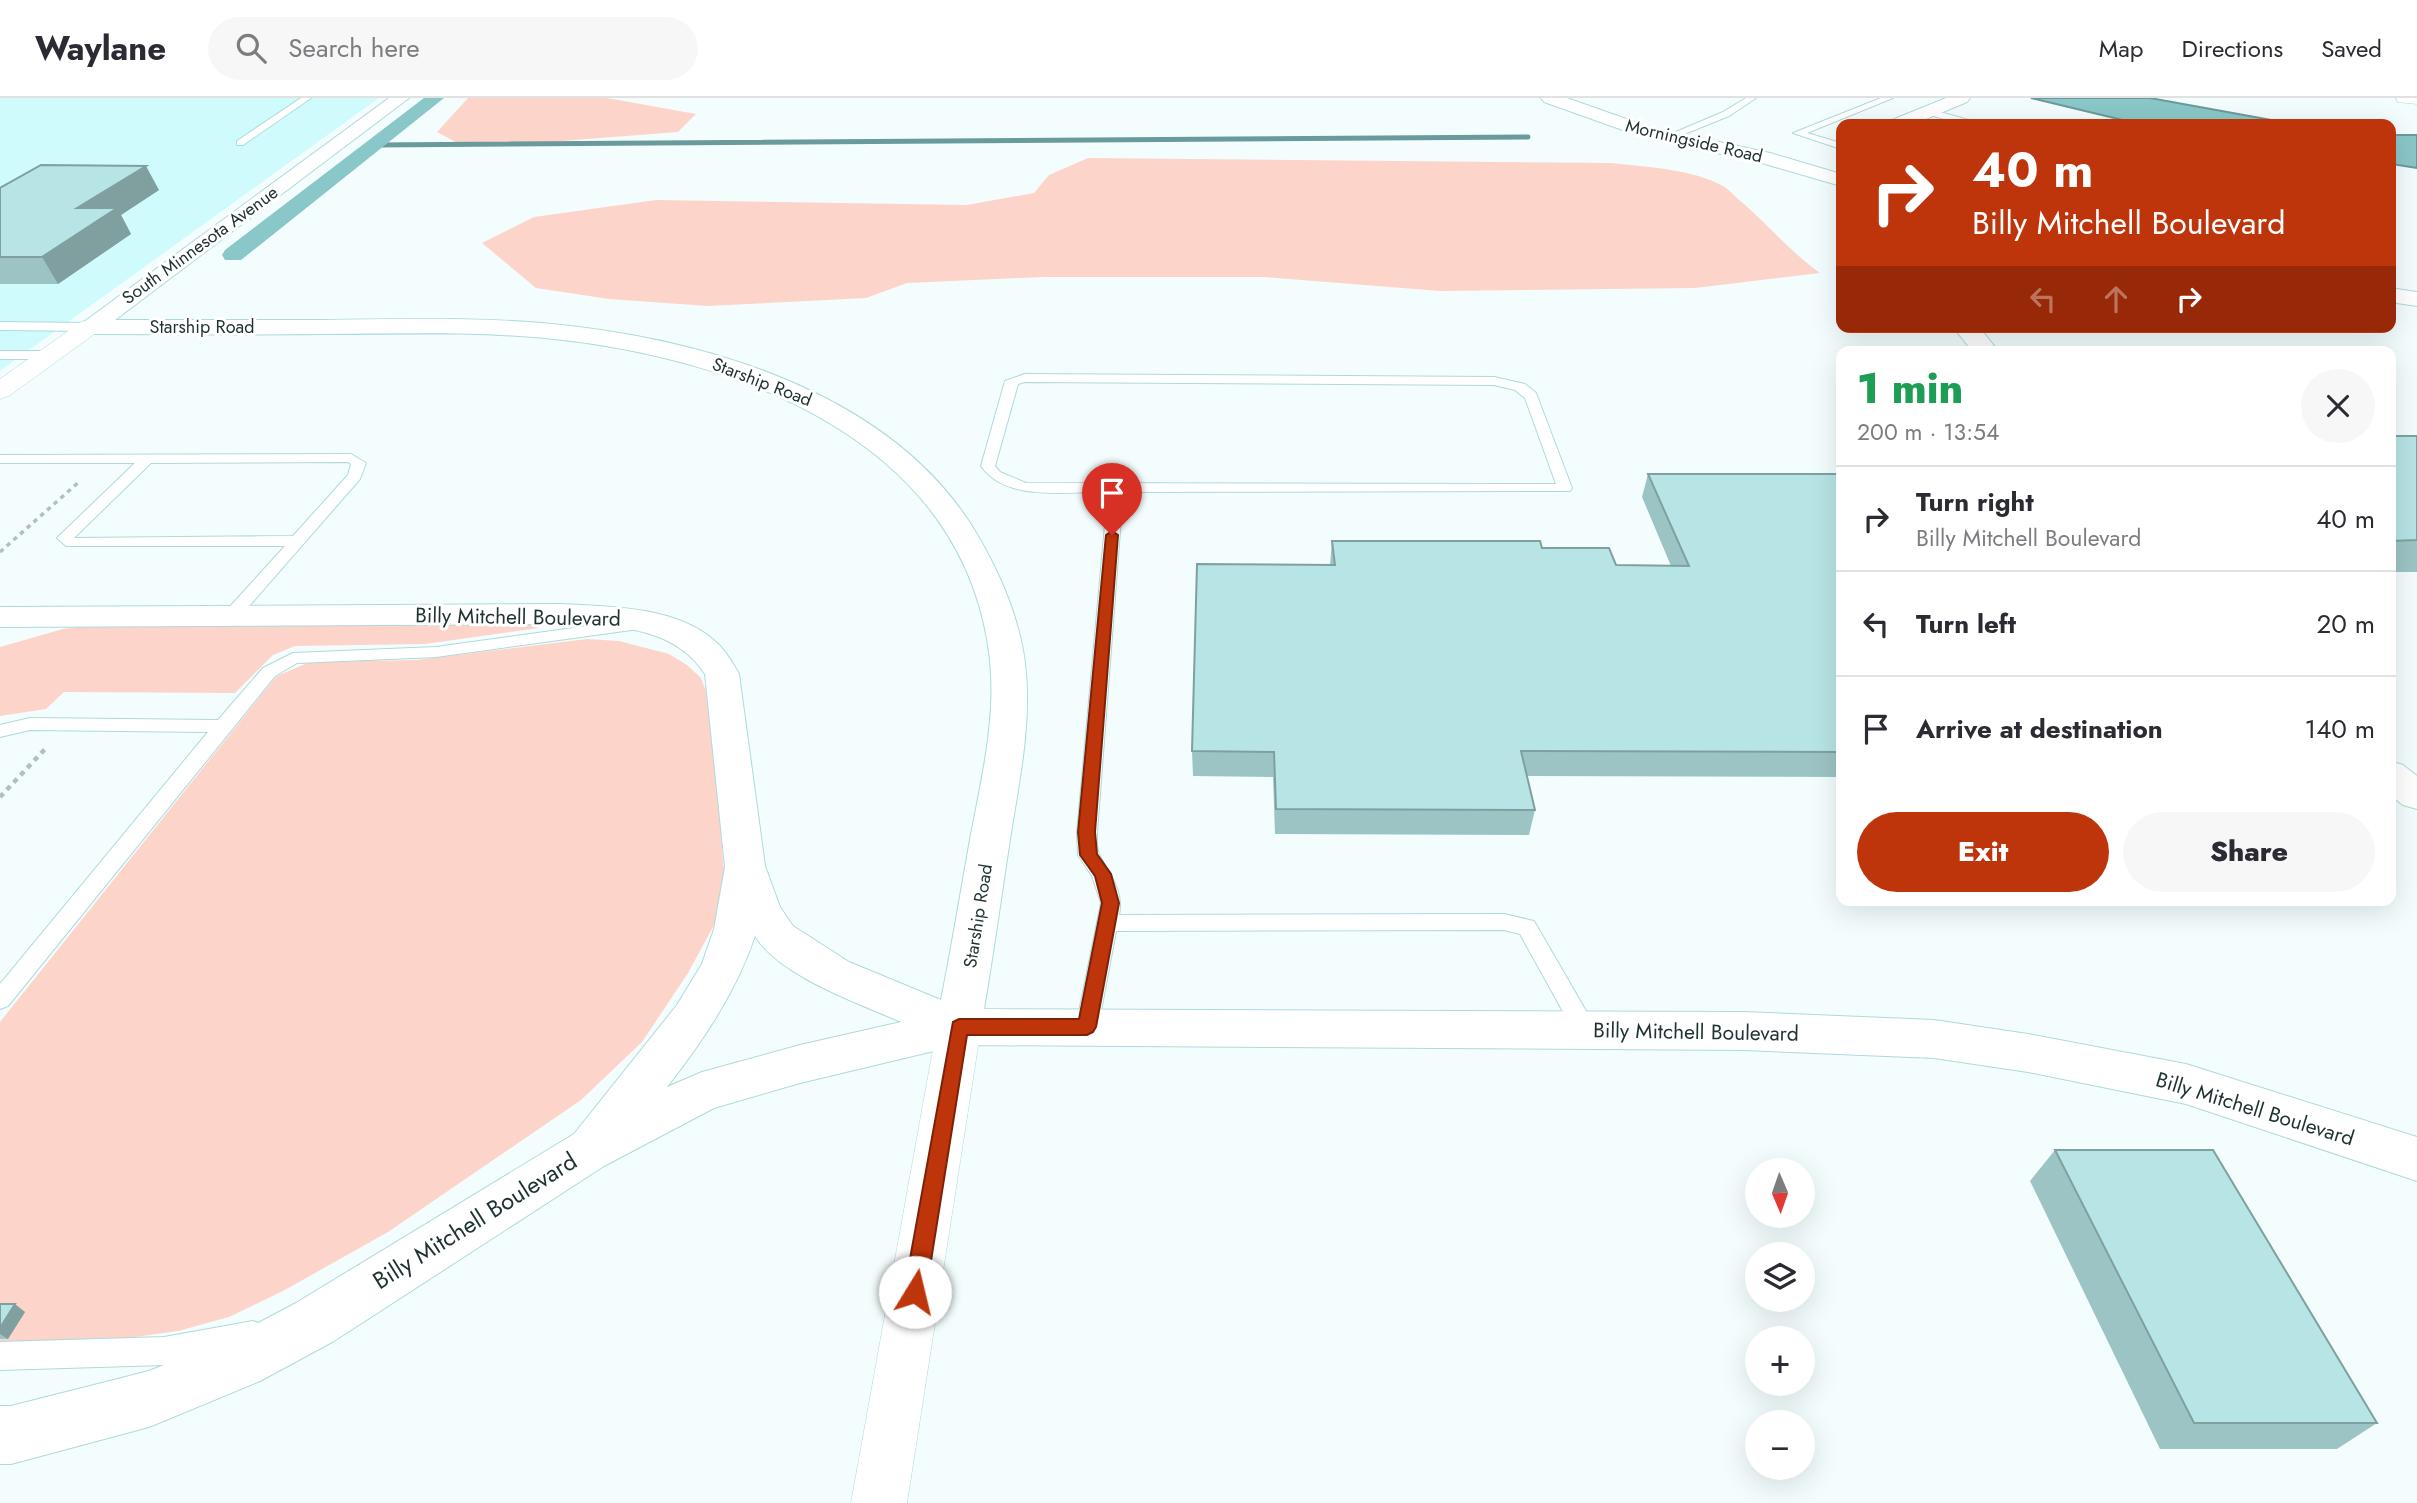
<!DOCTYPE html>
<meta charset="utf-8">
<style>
body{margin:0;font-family:Jost,sans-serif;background:#f7f7f7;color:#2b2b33;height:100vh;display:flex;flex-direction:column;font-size:26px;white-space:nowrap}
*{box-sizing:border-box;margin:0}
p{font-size:23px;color:#7c7c81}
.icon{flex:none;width:38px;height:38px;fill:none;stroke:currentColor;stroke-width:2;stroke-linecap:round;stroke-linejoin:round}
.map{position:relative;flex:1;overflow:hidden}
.side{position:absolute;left:1836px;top:248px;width:560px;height:560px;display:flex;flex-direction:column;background:#fff;border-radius:14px;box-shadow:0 7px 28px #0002}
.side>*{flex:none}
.hud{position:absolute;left:1836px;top:21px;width:560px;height:214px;border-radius:14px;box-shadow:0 7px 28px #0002;background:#be340b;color:#fff;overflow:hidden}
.needle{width:46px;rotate:178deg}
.buttons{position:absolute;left:1745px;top:1060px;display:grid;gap:14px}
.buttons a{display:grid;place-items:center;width:70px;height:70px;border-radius:50%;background:#fff;box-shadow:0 7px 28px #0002;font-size:35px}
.pin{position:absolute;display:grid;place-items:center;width:60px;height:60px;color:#fff;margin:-72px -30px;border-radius:50% 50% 50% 0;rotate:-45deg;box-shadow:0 0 7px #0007}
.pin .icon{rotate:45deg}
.me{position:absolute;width:77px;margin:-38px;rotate:9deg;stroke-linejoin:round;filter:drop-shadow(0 0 5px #0008)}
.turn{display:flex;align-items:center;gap:24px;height:147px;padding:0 21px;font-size:32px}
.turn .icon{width:91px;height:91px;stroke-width:2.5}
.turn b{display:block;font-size:49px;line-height:60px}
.lanes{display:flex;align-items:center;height:66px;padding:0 21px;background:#0003;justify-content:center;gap:35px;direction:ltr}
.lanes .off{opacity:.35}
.round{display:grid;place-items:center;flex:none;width:74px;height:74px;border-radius:37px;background:#f7f7f7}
.headline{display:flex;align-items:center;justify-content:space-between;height:119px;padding:0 21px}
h1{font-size:42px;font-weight:800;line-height:52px;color:#1e9e55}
.cta{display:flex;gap:14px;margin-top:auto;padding:14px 21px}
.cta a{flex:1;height:80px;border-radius:42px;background:#be340b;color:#fff;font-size:28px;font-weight:800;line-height:80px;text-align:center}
.cta a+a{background:#f7f7f7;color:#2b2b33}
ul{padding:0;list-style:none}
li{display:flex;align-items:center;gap:21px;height:105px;padding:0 21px;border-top:2px solid #e1e1e2}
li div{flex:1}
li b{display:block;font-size:26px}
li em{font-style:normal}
header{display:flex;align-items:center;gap:42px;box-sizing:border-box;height:98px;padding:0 35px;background:#fff;border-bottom:2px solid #e1e1e2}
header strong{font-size:33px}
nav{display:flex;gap:38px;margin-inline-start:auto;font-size:24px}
.search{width:490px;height:63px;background:#f7f7f7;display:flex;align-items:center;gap:18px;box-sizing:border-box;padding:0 24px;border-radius:38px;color:#7c7c81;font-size:26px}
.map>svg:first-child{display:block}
.built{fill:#cffbfc}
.green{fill:#fdd4c9}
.water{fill:#8ac7c9;stroke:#6a9a9b;stroke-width:2}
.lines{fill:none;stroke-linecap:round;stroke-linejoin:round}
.stream{stroke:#6a9a9b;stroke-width:5}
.canal{fill:#8ac7c9;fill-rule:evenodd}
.lane-casing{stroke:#addadb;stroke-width:2}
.street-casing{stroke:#addadb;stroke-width:1}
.secondary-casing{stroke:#addadb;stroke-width:2}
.path-far1{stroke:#b3bfbf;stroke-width:3.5;stroke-dasharray:4.5 4.5;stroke-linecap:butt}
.path{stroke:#b3bfbf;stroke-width:4.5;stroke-dasharray:5 5;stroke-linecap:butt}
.lane{fill:#fff;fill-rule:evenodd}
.street{fill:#fff;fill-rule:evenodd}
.secondary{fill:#fff;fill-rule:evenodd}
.wall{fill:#9dc4c5}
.shaded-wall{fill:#80a0a0}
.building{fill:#b7e4e5;stroke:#80a0a0;stroke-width:2}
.route{fill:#be340b;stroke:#7c2207;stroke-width:2}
.labels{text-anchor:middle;stroke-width:6;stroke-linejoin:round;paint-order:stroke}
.far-street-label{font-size:18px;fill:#1f3131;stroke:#fff}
.street-label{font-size:21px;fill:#1f3131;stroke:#fff}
.near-street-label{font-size:24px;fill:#1f3131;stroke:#fff}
</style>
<header>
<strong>Waylane</strong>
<div class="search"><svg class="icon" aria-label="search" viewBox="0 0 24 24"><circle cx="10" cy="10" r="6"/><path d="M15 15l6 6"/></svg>Search here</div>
<nav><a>Map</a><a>Directions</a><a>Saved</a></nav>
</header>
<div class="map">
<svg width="2417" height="1405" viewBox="0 0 2417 1405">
<rect width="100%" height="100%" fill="#f4fdfd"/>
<path class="built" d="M0,0h379l-379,273z"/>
<g class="green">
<path d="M468,0h139l89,16 -18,18 -168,13h-49l-24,-13z"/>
<path d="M1088,60l524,5c35,4 80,6 111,23 8,5 14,13 21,18 26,23 48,49 76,69l-125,15 -255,3 -177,-14h-221l-135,6 -41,15 -158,8 -99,-7 -73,-11 -54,-45 52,-26 122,-17 311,5 67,-12 15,-18z"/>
<path d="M95,527h435l9,3 -114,16 -130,2 -22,9 -38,38 -171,-1 -18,17 -46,7v-69l63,-18z"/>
<path d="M587,541l32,2 50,13 18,11 14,13 5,13 10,76 9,120 -12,40 -25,46 -46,69 -61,58 -193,132 -105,59 -54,26 -51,14 -72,10 -106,2v-321l262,-328 15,-18 33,-14 106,-2z"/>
</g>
<g class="water">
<path d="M2031,0h119l144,26h-155z"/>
<path d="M2390,37h27v33l-26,-4z"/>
</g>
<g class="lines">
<path class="stream" d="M375,47l1153,-8"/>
<path class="canal" d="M424,0h20l-203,162h-16l-3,-5 3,-5z"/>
<defs>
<g id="lane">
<path d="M301,0h10l-68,47h-6v-4z"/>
<path d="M1746,0h10l-27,18 -57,23 -8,-2 59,-25z"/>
<path d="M1881,0h12l-86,35 34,10v6l-48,-16z"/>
<path d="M1929,11l47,13 2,2h-15l-37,-10v-4z"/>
<path d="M0,224l89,1 6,4 -6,4 -89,-1z"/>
<path d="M0,253h50l6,4 -6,4h-50z"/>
<path d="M1025,276l469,3 31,7 11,9 36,95 -2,3 -447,1 -26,341c0,7 -1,17 3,23 10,20 24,35 19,59l385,-1 30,7 59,102 3,7 -3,7 -8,2 -8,-2 -57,-103 -16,-4 -388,1 -18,96 -3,7 -8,2 -8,-2 -3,-7 25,-124 -9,-27 -14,-21 -1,-22 31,-341c-40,-1 -101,11 -127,-26l24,-85zM1025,284l469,3 21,5 10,8 31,86 -530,-1 -26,-11 -5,-6 23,-82z"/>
<path d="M351,356l15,9 -6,16 -123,141h-12l-2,-4 2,-4 60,-66h-219l-9,-8 3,-3 75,-72h-135v-8zM348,364l3,2 -3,11 -55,61 -219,2 77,-75z"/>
<path d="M640,521l8,5 -2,4 -210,29 -139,6 -22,13 -267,330 -8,3v-25l208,-252 -178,-2 -30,7v-12l30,-7 188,2 45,-52 30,-15 143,-6z"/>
<path d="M253,1223l10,4 4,9 -4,9 -99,22 -164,5v-28l164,-5z"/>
</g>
<g id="street">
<path d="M2396,0h21v6l-19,-2z"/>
<path d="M89,222l8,2 4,5 -4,5 -88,64 -9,3v-20l81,-57z"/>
<path d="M959,911l15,6 7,12 -74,476h-56l86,-476 7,-12z"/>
</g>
<g id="secondary">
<path d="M389,0h20l-294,222c68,0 137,0 206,0 74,-1 147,-3 221,3 155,14 347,66 433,208 24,40 44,85 50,132 7,57 -5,114 -14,170 -9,58 -17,117 -27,176l760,3 190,8 94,14 158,30 231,73v44l-231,-77 -158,-32 -94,-14 -190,-8 -785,-5 -159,38 -86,25 -110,58 -270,175 -74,40 -111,46 -138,37h-11v-58h11l138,-35 75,-30 72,-38 278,-169 103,-129 25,-41 12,-35 11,-62 -20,-193c-32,-49 -92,-48 -144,-50l-561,3v-20l561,-3c52,3 122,2 160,43 7,8 13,18 18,27l26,192 15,41 13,19 56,36 92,38c11,-55 20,-111 30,-166 11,-57 25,-115 19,-174 -24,-220 -253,-303 -445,-322 -74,-7 -149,-4 -224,-4 -77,1 -155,0 -232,0l-9,-2 -3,-5zM755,838c24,40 103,67 146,86l-101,23 -98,27 -35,15c36,-46 69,-95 88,-151z"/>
<path d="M1541,0h26l79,28 124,27 71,21v12l-76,-22 -131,-30 -90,-32z"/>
<path d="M1946,0h24l-3,4 -53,22h-24l2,-4z"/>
<path d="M2390,190l27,4v14l-27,-4z"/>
<path d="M1953,229h26l20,25h-26z"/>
<path d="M2390,663l13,4 14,11v33l-14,-4 -13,-10z"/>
</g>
</defs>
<use href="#lane" class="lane-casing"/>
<use href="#street" class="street-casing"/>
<use href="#secondary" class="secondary-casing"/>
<path class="path-far1" d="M0,454l80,-71"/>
<path class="path" d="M0,699l46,-49"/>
<use href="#lane" class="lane"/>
<use href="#street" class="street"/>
<use href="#secondary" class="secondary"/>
</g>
<g class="wall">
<path d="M0,90l159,2 -38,25 10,19 -73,50h-58z"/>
<rect x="2390" y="338" width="27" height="136"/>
<path d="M1648,376h193v303l-314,-1 8,34 -6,25 -254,-1 -2,-57 -80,-1 -1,-25 138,-186 2,-24 210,7 74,17 55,1 -29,-69z"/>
<path d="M2055,1052l322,273 -40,26h-177l-130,-268z"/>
<path d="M0,1206l25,8 -17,27h-8z"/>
</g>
<g class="shaded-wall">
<path d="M146,68l13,24 -38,25 10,19 -73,50 -16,-27 35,-49z"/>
<path d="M15,1206l10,8 -17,27 -8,-5v-6z"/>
</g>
<g class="building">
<path d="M41,67l105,1 -69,42h40l-75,49h-42v-69z"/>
<path d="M2316,251l4,3h-255l-1,-1z"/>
<path d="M2390,338h27v104l-27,1z"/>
<path d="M1648,376h193v278l-320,-1 14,59 -259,-1 -2,-57 -82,-1 5,-187 138,1 -3,-24h208l2,7h67l7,17 73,1z"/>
<path d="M2055,1052h158l164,273h-183z"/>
<path d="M0,1206h15l-15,24z"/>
</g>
<path class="route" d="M1112,433l6,4 -23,297 2,22 14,20 8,29 -23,124 -3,5 -6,3h-120l-41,257 -4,7 -7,3 -8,-3 -3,-7 49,-270 6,-3h120l23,-116 -7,-27 -15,-21 -2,-23 28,-297z"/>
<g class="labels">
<g class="far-street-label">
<text transform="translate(1694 43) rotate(13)" y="6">Morningside Road</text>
<text transform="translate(200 147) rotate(-36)" y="6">South Minnesota Avenue</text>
<text x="202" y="235">Starship Road</text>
<text transform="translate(762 284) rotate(21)" y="6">Starship Road</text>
<text transform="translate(978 818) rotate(-81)" y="6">Starship Road</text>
</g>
<g class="street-label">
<text transform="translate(518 519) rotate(1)" y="7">Billy Mitchell Boulevard</text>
<text transform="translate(1696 934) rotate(1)" y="7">Billy Mitchell Boulevard</text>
<text transform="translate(2255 1011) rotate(17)" y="7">Billy Mitchell Boulevard</text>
</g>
<g class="near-street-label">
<text transform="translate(475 1123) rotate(-32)" y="8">Billy Mitchell Boulevard</text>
</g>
</g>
</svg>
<div class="buttons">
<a><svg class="needle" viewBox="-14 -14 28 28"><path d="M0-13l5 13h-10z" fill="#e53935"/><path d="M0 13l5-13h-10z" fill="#7c7c81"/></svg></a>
<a><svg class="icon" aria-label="layers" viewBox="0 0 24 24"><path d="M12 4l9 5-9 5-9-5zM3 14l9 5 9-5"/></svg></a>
<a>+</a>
<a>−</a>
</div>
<div class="pin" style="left:1112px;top:437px;background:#d93025"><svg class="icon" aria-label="arrive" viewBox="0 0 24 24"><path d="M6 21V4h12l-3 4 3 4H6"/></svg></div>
<svg class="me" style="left:915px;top:1194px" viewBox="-20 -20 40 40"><circle r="19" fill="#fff"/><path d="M0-13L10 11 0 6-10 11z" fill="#be340b"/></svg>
<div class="hud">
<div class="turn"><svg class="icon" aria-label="right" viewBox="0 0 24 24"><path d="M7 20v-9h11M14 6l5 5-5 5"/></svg><div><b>40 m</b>Billy Mitchell Boulevard</div></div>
<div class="lanes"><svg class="icon off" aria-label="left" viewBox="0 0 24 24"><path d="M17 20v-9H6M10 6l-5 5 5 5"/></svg><svg class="icon off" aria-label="ahead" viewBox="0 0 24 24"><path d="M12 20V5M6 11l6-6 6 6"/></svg><svg class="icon" aria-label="right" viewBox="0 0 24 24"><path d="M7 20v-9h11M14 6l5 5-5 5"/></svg></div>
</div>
<section class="side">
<div class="headline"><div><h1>1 min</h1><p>200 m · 13:54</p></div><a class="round"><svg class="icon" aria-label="close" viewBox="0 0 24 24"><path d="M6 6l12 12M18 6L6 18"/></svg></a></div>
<ul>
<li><svg class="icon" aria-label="right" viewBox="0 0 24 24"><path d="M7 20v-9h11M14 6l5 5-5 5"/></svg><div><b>Turn right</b><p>Billy Mitchell Boulevard</p></div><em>40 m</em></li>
<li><svg class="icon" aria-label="left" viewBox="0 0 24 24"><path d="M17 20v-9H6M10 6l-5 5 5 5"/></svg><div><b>Turn left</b></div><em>20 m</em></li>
<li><svg class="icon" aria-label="arrive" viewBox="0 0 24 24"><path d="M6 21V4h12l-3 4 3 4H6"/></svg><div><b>Arrive at destination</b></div><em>140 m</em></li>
</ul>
<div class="cta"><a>Exit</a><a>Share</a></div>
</section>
</div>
